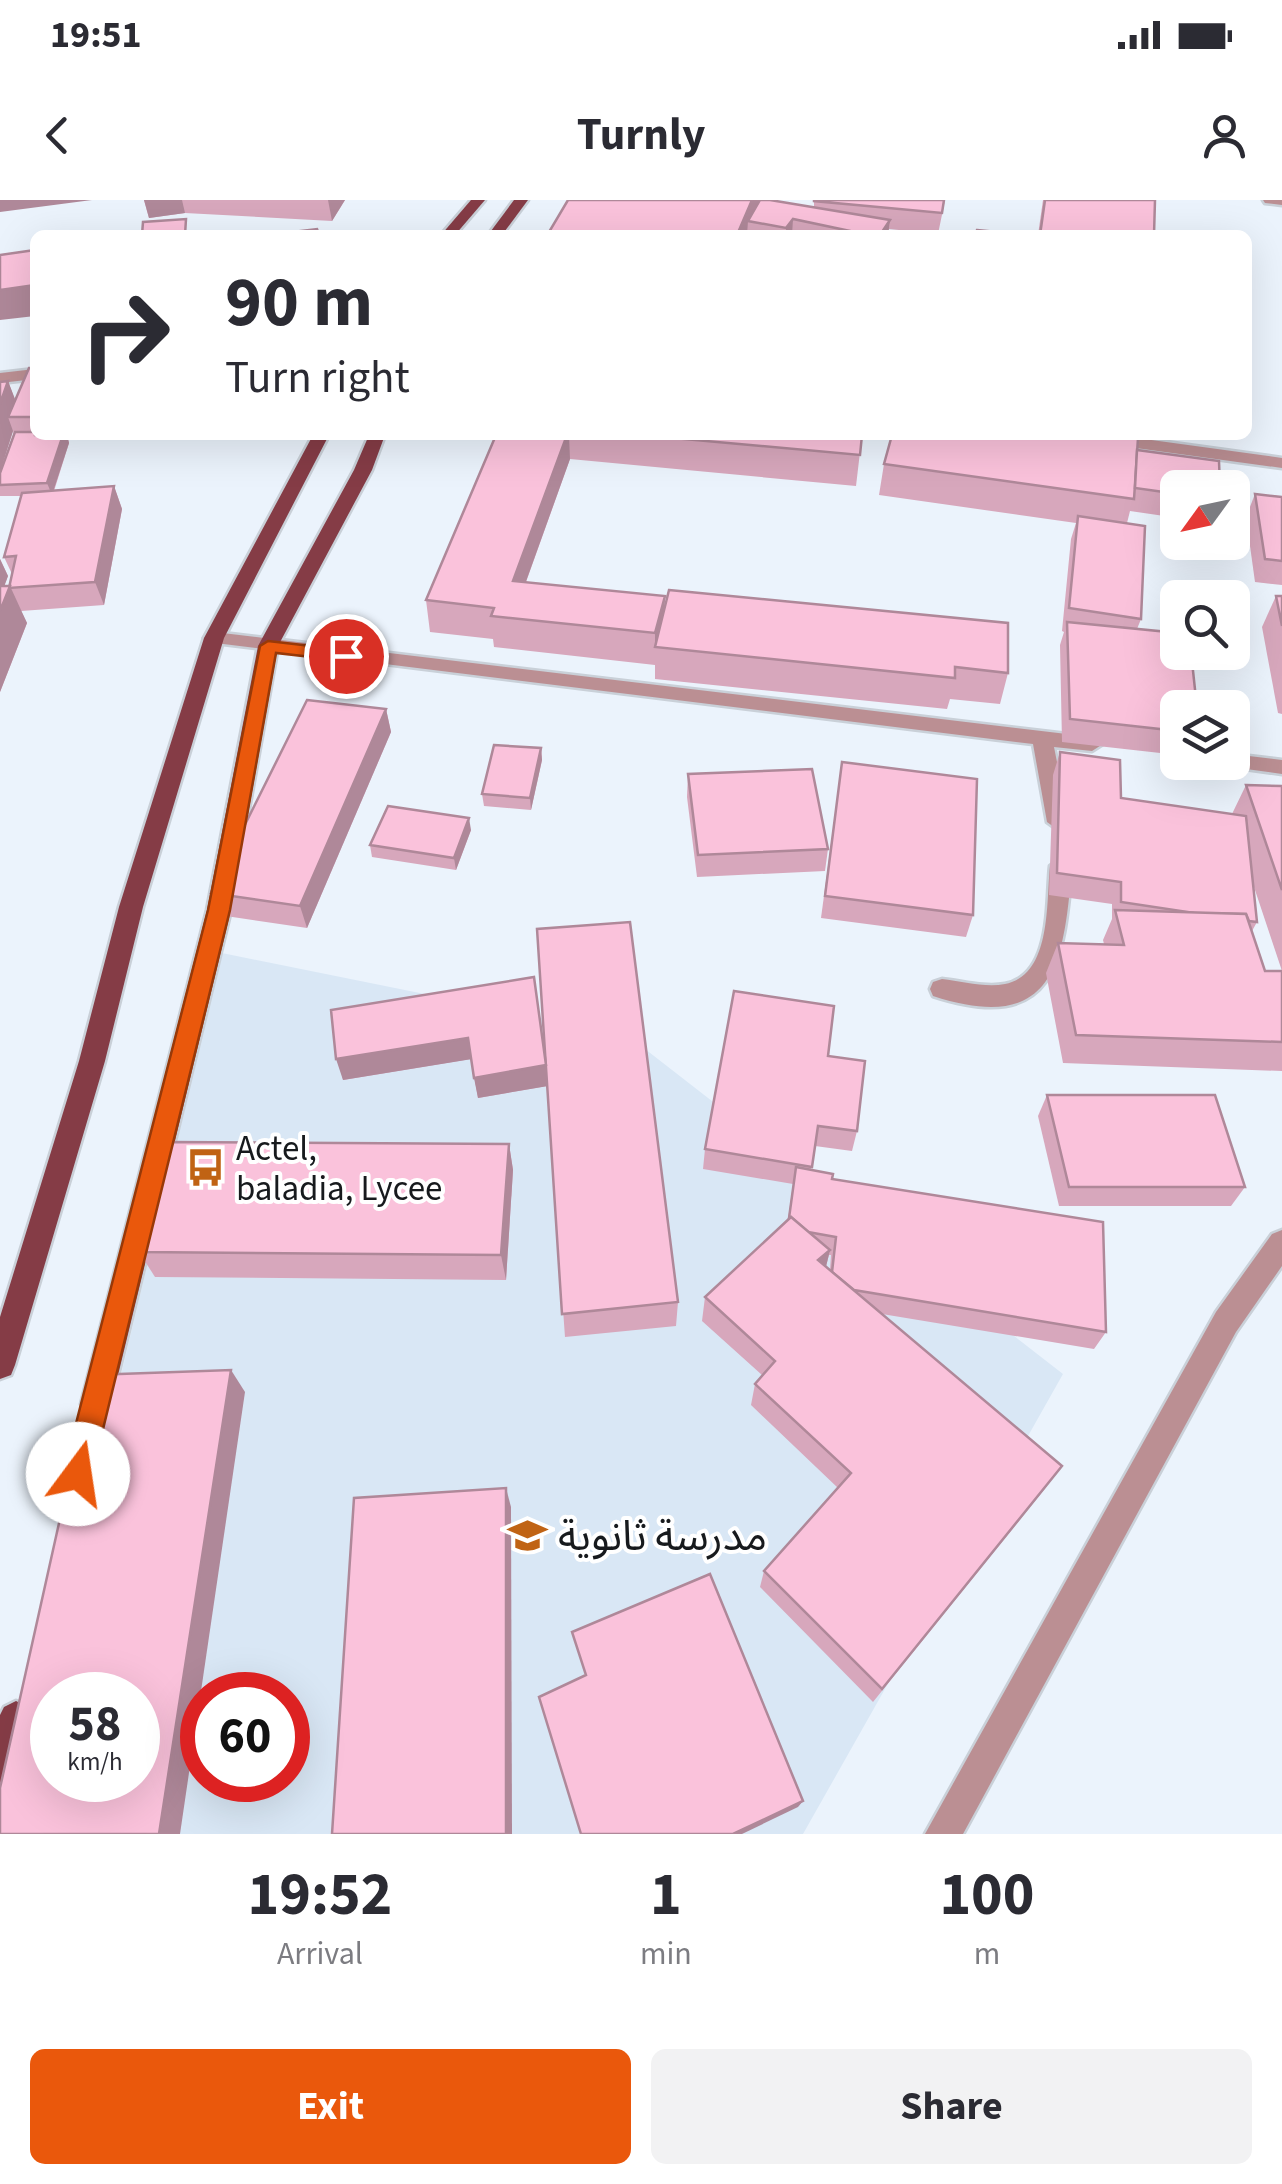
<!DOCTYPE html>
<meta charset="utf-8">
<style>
body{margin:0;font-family:"Source Sans 3","Noto Sans Arabic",sans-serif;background:#f2f2f3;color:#2b2b33;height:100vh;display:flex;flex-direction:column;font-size:38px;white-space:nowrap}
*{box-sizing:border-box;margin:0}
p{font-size:32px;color:#7c7c81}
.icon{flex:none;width:55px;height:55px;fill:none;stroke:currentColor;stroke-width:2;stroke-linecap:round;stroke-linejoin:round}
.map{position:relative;height:1634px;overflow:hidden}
.panel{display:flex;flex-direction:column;background:#fff;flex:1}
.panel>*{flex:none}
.top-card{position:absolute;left:30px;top:30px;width:1222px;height:210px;border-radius:15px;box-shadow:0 10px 40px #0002;background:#fff;color:#2b2b33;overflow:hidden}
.needle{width:65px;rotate:237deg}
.controls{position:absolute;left:1160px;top:270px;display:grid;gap:20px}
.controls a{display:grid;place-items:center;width:90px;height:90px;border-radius:15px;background:#fff;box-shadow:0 10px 40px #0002;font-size:50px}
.speed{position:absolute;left:30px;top:1472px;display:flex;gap:20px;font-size:50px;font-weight:700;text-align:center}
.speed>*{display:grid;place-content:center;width:130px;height:130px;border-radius:50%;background:#fff;box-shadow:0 10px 40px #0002;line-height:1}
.speed small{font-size:25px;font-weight:400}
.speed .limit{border:15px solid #d22;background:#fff;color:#111}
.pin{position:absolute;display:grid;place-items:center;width:85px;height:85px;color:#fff;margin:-42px;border:5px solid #fff;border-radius:50%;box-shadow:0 2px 10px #0007}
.me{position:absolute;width:110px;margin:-55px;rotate:14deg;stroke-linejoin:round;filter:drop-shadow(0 0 8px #0008)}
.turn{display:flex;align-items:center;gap:35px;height:210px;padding:0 30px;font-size:45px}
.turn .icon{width:130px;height:130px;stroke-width:2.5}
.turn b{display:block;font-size:70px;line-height:85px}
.eta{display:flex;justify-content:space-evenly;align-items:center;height:170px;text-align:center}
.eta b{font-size:60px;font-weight:700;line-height:70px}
.primary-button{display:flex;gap:20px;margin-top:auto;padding:20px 30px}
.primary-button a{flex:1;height:115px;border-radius:15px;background:#ea580c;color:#fff;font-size:40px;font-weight:700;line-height:115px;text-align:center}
.primary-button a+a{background:#f2f2f3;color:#2b2b33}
.status{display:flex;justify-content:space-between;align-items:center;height:70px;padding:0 50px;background:#fff;direction:ltr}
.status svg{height:28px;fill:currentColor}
header{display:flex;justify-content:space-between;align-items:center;height:130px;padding:0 30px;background:#fff;font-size:45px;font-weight:700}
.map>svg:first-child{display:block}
.built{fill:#d9e7f5;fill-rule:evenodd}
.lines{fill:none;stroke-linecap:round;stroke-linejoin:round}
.minor-casing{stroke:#c9d0d8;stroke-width:5}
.tertiary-casing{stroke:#c9d0d8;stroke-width:5}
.primary-casing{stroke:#c9d0d8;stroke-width:5}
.minor{fill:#bb8f93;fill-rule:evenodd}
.tertiary{fill:#bb8f93;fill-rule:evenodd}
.primary{fill:#853c46;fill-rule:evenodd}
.wall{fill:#d7a7bc;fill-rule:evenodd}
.shaded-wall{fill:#af8899}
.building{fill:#fac2db;stroke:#af8899;stroke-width:2.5;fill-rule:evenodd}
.route{fill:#ea580c;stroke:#983908;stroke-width:2.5}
.labels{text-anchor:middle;stroke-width:8;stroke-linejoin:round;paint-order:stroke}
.poi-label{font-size:35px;fill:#171a1d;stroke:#fff;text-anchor:start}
.near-poi-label{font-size:42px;fill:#171a1d;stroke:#fff;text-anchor:start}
</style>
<div class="status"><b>19:51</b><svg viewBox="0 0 49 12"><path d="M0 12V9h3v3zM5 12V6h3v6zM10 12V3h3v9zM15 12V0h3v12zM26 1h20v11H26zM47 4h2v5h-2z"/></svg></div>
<header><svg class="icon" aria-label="back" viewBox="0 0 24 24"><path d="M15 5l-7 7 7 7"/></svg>Turnly<svg class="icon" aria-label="person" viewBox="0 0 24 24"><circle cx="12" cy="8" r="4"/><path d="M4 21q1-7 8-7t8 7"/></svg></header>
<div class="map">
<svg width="1282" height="1634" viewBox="0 0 1282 1634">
<rect width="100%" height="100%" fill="#ebf3fc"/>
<path class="built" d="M222,753l405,82 436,339 -260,460h-792zM52,1495h86v85h-86zM202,1495h86v85h-86z"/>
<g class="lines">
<defs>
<g id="minor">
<path d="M1263,0h19v5l-17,-2z"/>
<path d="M1070,235h45l167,23v10l-204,-28z"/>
<path d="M214,432l878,105 11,7 -11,7 -38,-4 15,75 -11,8 -11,-8 -14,-78 -826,-102 -3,-4z"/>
<path d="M1232,554l50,6v14l-58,-8 -2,-4h10z"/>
<path d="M1061,658l11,8c-8,95 -16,170 -139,130l-3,-7 3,-7 9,-3c20,2 43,9 63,5 47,-9 41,-82 45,-118z"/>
<path d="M1282,1030v36l-46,66 -273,502h-38l291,-522 56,-78z"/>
</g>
<path id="tertiary" d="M35,169v10l-35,4v-10z"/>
<g id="primary">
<path d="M471,0h14l-30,35h-14z"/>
<path d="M514,0h14l-26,35h-14z"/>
<path d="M313,235h16l-105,203 -81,269 -38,154 -90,304 -4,10 -11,4v-62l79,-256 40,-154 85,-269z"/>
<path d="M369,235h16l-13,35 -94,176 -47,264 -120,494 -4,11 -11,4 -11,-4 -4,-11 126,-494 51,-264 96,-176z"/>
<path d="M16,1501l12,6c10,23 -5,65 -15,89l-13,5v-86l4,-8z"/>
</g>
</defs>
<use href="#minor" class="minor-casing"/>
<use href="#tertiary" class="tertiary-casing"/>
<use href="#primary" class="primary-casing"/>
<use href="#minor" class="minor"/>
<use href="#tertiary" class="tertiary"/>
<use href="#primary" class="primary"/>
</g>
<g class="wall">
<path d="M144,0h201l-13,21 -147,-8 -36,5z"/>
<path d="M814,0h131l-7,34 -49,-5 -1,6h-339v-3l265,-25z"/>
<path d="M1043,0h112l-1,35h-116z"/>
<path d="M35,168v67h89v2l-56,2 1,4 -15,48 60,-5 8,23 -18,96 -83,6 6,12 -27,69v-133l8,17 -4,10h5l3,-12 -8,-17 17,-61h-21v-11l14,-51 -1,-3 -13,41 8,-91 7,19z"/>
<path d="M496,235h366l-6,51 -286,-27 -44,123 138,28 344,63 -8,31 -50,-5 -3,10 -292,-30v-16v2l-161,-18 -1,-8 -63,-7 -4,-32z"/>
<path d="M1137,250l41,38v30l-48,-7 -3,12 14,96 -4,10 41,79v47l-116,-13 -2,-97 4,-13 -2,-1 9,-92 5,-16 -197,-28 5,-31z"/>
<path d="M1255,294l27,3v88l-27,-3 -9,-65z"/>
<path d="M1276,396h6v118l-4,-1 -16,-86z"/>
<path d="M386,509l5,23 -84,196 -88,-13 -8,-22z"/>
<path d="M541,548l1,12 -11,50 -47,-4 -2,-12z"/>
<path d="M1060,552l61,46 111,16 14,-29 36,1v285l-219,-8 -17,-90 12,-30 46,1 -1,-4 9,-21v-15l-63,-9 4,-120zM1253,684l29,87h-17l-13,-40 5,-9z"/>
<path d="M842,562l131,153 -7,22 -145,-19z"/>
<path d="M688,574l140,75 -3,22 -128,6 -10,-80z"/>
<path d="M471,630l-15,40 -84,-13 -2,-12z"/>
<path d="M331,810l214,52 133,240 -2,24 -111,11 -18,-251 -69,12 -7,-39 -128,21z"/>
<path d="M828,856l29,75 -5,20 -37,-5 -4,24 21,9 274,153 -12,17 -212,-35 165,172 -174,216 -113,-115 4,-16 74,-83 -87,-83 4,-21 7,-9 -60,-54 3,-24 83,-78 5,-35 -90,-15 2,-20zM829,1055h2l-1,15 -4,-4z"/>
<path d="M1047,895l198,92 -14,19h-172l-21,-90z"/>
<path d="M509,944l4,26 -7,110 -351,-3 -16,-25z"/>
</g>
<g class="shaded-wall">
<path d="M0,0h92l-92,12z"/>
<path d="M144,0h38l3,13 -36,5z"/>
<path d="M328,0h17l-13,21z"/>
<path d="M752,0h9l-13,21 -1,14h-10z"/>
<path d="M793,19l-1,16h-6v-7z"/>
<path d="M890,20l-2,15h-8z"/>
<path d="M35,85v31l-35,4v-30z"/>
<path d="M8,181l12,31 -12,5 5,14 -13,41v-68z"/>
<path d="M63,235h4l2,8 -17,52 -5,-12z"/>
<path d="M567,235h2l1,24 -55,153 -2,-31z"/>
<path d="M114,286l8,23 -18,96 -9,-23z"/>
<path d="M0,359l8,17 -8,22z"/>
<path d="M10,386l17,37 -27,69v-81z"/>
<path d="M665,396l-1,32 -9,19v18v-32z"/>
<path d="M386,509l5,23 -84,196 -7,-22z"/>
<path d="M541,548l1,12 -11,50 -1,-12z"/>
<path d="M469,618l2,12 -15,40 -2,-12z"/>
<path d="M468,838l4,21 -129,21 -7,-21z"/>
<path d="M546,865l2,21 -70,12 -4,-20z"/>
<path d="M509,944l4,26 -7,110 -5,-25z"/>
<path d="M830,1050l-6,25 -6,-15z"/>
<path d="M231,1170l14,22 -65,442h-21z"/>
<path d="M506,1288l5,19 1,327h-6z"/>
<path d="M803,1601l-5,6 -56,27h-9z"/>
</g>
<g class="building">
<path d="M568,0h184l-15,35h-96l-92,-3z"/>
<path d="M760,0h10l120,20 -10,15h-11l-76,-16 -7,9 -38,-7z"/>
<path d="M944,0l-2,13 -128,-12v-1z"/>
<path d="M1045,0h110l-1,35h-114z"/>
<path d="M186,19l-1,16h-6v-2l-37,2 1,-13z"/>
<path d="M317,29l2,6h-52z"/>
<path d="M977,30l42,4v1h-43z"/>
<path d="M35,50v35l-35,5v-35z"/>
<path d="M29,168h6v49h-27z"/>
<path d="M8,181l-8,23v-22z"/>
<path d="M15,232h20v3h28l-16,48 -47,2v-12z"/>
<path d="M496,235h71l-54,146 152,15 -10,37 -164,-17 3,-8 -68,-8z"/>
<path d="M640,235h222l-2,20z"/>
<path d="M892,235h220l26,3 -4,61 -250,-35z"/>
<path d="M1137,250l82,11 1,27h-42v6l-43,-6z"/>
<path d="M114,286l-19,96 -86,6 7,-32 -12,1 18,-64z"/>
<path d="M1255,294l27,3v64l-17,-2z"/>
<path d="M1078,316l67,10 -4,93 -72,-11z"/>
<path d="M0,386h10l-10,25z"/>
<path d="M669,390l339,33v50l-53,-6v11l-300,-31z"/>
<path d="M1276,396h6v30z"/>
<path d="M1067,422l111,11v19h13l6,56h-19v23l-108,-12z"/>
<path d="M307,500l79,9 -86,197 -89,-13z"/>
<path d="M494,545l47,3 -11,50 -48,-4z"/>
<path d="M1060,552l60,8 1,38 125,18 11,106 -8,-1 -3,-7 -52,-1 -73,-11v-20l-64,-9z"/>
<path d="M842,562l135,17 -4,136 -148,-19z"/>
<path d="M812,569l16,80 -130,6 -10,-81z"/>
<path d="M1246,585l36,1v104z"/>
<path d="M388,606l81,12 -15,40 -84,-13z"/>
<path d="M1115,710l131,4 19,57h17v71l-206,-7 -18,-92 66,2z"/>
<path d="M630,722l48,380 -116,12 -25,-385z"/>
<path d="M534,777l12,88 -72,13 -6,-40 -132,21 -5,-49z"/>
<path d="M734,791l100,15 -6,50 37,5 -8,70 -39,-5 -6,41 -107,-18z"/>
<path d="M1047,895h168l30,92h-176z"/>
<path d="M168,942l341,2 -8,111 -362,-3z"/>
<path d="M796,967l37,7 -1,5 271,43 3,110 -252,-42 -22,-18 4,-35 -28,-5 -17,-15 -2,1z"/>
<path d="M791,1017l39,33 -12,10 244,206 -180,223 -118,-118 87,-98 -96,-89 20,-23 -70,-64z"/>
<path d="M231,1170l-72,464h-159v-46l92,-413zM52,1495h86v85h-86z"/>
<path d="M506,1288v346h-174l22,-336z"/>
<path d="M710,1374l93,227 -70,33h-152l-42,-137 47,-22 -14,-43z"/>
</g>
<path class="route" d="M268,441l78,9 9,6 -9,5 -70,-8 -46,257 -138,564 -4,10 -10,4 -10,-4 -5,-10 145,-564 52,-264z"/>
<defs>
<symbol id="bus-bare" viewBox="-9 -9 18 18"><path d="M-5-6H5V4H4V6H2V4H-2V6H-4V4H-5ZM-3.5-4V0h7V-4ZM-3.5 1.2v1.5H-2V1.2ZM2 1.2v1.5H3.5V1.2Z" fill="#c06314" stroke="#fff" stroke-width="2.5" paint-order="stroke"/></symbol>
<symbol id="school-bare" viewBox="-9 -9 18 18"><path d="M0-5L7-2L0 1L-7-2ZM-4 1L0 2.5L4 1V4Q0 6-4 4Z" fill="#c06314" stroke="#fff" stroke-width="2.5" paint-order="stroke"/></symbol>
</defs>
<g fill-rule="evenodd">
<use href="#bus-bare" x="178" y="940" width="55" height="55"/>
<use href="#school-bare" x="500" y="1308" width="55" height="55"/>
</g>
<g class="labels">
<g class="poi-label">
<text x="236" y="960">Actel,<tspan x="236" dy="40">baladia, Lycee</tspan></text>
</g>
<g class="near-poi-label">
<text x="558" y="1350">مدرسة ثانوية</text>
</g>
</g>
</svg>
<div class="controls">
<a><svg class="needle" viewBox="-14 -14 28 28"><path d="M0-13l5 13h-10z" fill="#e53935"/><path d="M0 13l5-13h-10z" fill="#7c7c81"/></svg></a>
<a><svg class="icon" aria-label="search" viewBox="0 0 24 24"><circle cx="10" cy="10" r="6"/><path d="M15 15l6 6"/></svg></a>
<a><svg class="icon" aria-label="layers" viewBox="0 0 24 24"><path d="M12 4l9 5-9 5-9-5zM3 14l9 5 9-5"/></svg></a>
</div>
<div class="speed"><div>58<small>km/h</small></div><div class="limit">60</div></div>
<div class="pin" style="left:346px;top:456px;background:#d93025"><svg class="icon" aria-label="arrive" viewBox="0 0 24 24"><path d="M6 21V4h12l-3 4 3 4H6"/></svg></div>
<svg class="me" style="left:78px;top:1274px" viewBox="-20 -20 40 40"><circle r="19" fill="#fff"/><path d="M0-13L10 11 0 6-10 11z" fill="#ea580c"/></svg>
<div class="top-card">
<div class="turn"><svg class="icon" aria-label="right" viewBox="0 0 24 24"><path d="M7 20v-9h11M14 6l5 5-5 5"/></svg><div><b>90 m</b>Turn right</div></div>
</div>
</div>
<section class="panel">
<div class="eta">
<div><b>19:52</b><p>Arrival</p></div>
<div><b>1</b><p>min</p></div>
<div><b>100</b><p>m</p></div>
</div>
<div class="primary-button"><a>Exit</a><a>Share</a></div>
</section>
